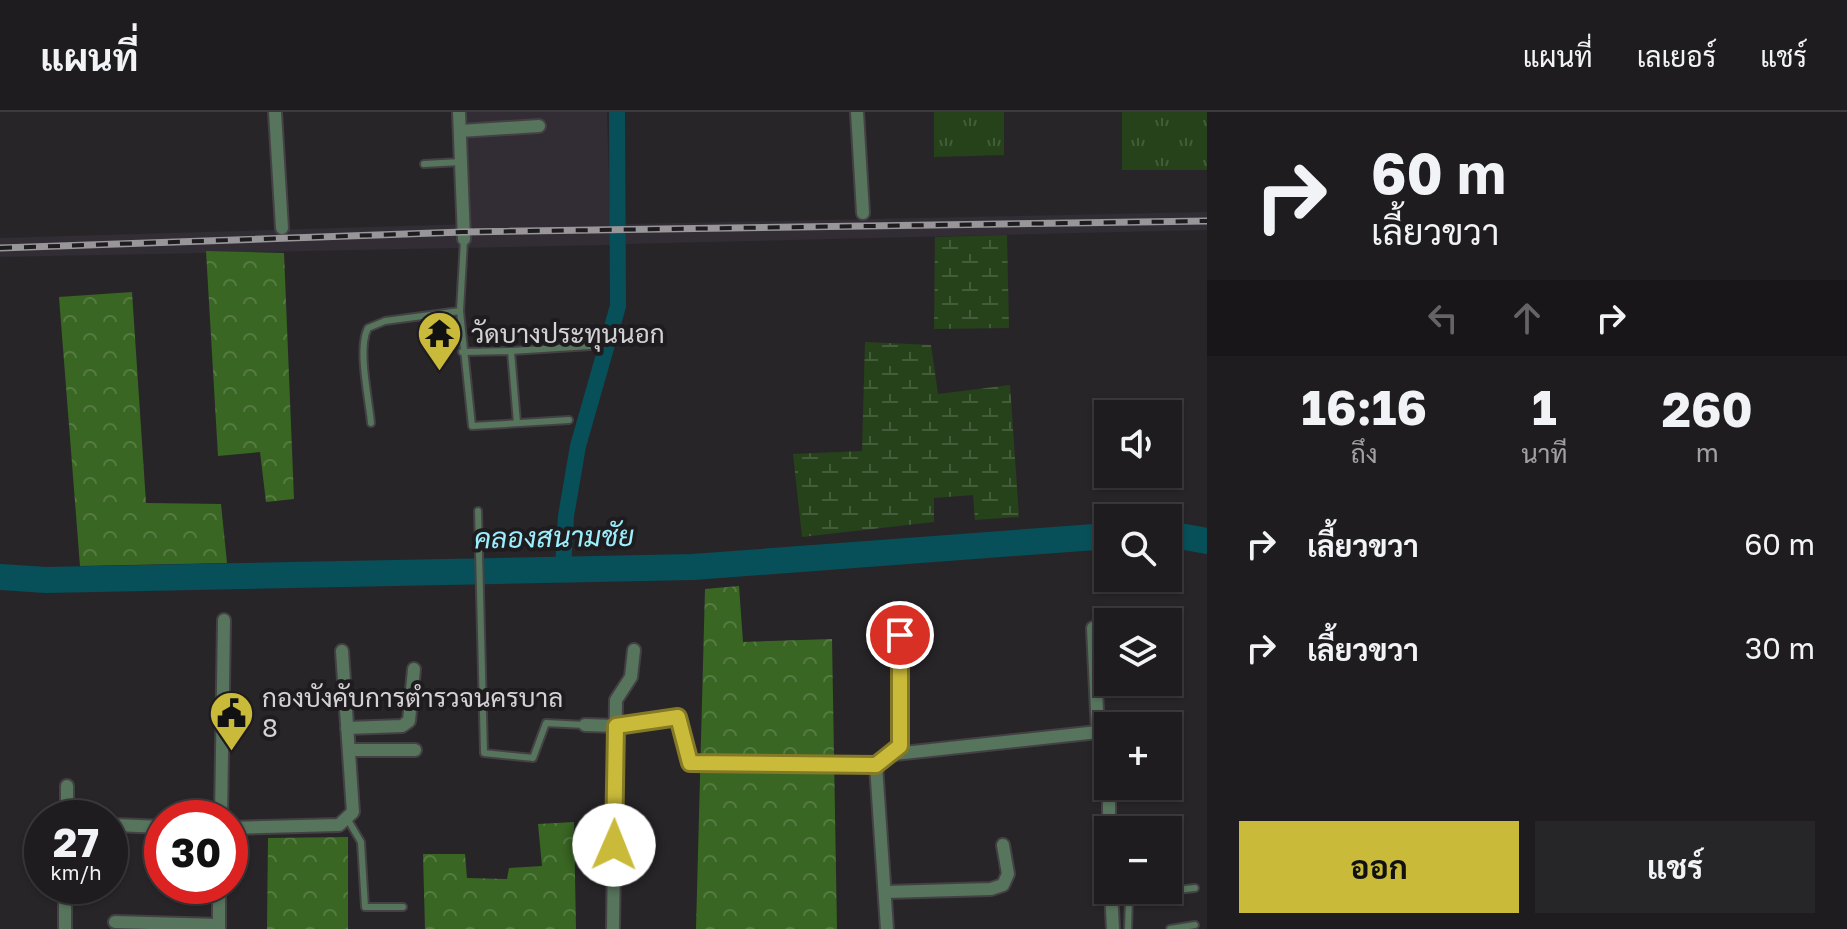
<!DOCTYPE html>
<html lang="th">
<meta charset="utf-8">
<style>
body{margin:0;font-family:"Golos Text",Sarabun,sans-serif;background:#262528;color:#f1f3f6;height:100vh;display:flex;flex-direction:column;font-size:30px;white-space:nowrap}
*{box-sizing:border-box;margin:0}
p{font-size:26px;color:#a1a1a4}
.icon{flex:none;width:44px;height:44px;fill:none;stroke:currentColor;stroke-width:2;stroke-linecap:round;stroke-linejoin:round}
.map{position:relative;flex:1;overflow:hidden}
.details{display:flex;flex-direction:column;background:#1e1c1f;width:640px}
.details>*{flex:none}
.top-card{background:#1e1c1f;color:#f1f3f6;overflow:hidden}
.fabs{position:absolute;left:1094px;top:288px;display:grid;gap:16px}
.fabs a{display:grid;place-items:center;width:88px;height:88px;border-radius:0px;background:#1e1c1f;box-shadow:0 2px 6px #0004,0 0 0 2px #3c3a3d;font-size:40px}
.speed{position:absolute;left:24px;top:688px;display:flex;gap:16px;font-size:40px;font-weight:700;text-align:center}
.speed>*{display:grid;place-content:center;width:104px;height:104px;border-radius:50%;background:#1e1c1f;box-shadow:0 2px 6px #0004,0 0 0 2px #3c3a3d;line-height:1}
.speed small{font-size:20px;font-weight:400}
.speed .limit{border:12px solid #d22;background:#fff;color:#111}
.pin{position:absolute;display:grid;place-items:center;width:68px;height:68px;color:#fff;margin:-34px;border:4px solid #fff;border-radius:50%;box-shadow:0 2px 8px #0007}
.me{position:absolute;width:88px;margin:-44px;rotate:1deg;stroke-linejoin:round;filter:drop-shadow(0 0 6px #0008)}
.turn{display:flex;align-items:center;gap:28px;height:168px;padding:0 32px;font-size:36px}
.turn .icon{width:104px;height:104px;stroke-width:2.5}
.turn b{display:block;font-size:56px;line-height:68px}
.lanes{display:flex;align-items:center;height:76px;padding:0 32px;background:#0003;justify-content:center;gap:40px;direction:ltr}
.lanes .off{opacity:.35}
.eta{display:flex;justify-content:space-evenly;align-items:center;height:136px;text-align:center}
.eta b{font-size:48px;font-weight:700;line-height:56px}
.button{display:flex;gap:16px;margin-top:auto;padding:16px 32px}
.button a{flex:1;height:92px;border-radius:0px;background:#caba3a;color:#111;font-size:32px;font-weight:700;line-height:92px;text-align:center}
.button a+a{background:#262528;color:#f1f3f6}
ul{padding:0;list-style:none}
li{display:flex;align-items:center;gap:24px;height:104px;padding:0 32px}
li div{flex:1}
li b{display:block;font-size:30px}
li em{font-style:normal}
header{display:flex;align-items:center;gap:48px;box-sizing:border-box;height:112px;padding:0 40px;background:#1e1c1f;border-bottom:2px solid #3c3a3d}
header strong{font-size:38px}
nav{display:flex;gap:44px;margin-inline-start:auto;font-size:28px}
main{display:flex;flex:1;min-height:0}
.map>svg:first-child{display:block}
.built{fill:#322c35}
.grass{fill:url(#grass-tufts)}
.forest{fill:url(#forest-crowns)}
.wetland{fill:url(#wetland-marsh)}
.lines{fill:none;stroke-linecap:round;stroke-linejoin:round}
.canal{stroke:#075059;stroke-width:16}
.river{stroke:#075059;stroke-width:26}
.lane-casing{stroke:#444145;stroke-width:10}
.street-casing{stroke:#444145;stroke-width:16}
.lane{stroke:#57745d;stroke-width:6}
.street{stroke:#57745d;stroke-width:12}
.rail-casing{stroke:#989699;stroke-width:7}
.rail{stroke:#1e1c1f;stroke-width:4;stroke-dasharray:12;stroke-linecap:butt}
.route-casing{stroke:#837926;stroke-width:20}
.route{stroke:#caba3a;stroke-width:14}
.labels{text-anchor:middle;stroke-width:8;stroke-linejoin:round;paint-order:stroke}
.poi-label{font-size:26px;fill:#d4d2d5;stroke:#1e1c1f;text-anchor:start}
.water-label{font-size:28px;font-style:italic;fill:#9beffd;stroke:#1e1c1f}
</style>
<header>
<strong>แผนที่</strong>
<nav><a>แผนที่</a><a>เลเยอร์</a><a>แชร์</a></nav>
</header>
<main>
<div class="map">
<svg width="1207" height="817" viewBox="0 0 1207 817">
<defs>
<pattern id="grass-tufts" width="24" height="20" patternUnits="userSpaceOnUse" patternTransform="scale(2)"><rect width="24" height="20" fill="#26421a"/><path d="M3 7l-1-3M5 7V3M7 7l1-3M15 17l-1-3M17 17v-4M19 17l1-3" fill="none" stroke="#455c3a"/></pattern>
<pattern id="forest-crowns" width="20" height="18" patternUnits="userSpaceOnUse" patternTransform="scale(2)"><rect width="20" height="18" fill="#396623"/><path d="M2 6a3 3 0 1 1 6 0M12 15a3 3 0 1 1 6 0" fill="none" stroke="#557b42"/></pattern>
<pattern id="wetland-marsh" width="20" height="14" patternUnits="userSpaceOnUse" patternTransform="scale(2)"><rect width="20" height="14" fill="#26421a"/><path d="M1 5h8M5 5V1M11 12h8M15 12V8" fill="none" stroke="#455c3a"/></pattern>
</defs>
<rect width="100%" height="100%" fill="#282529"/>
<g class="built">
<path d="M467,0h140l4,133 -611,12v-19l471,-14z"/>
<path d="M1207,100v18l-582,14v-20z"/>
</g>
<g class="grass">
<path d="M934,0h70v43l-70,2z"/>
<rect x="1122" y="0" width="85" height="58"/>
</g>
<g class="forest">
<path d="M206,139l78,2 10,246 -28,3 -6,-50 -42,4z"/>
<path d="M132,180l14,211 75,1 6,59 -147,3 -21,-269z"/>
<path d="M739,474l4,56 89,-3 5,290h-141l9,-340z"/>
<path d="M574,710l2,107h-151l-2,-75h42l2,24 40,1 2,-11 33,-2 -4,-42z"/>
<path d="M348,725v92h-81l1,-91z"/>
</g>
<g class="wetland">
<path d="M1007,123l2,93 -75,1 1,-92z"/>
<path d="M865,230l66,3 7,49 72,-9 9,132 -44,3 -2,-25 -39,3v24l-132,15 -9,-83 69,-3z"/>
</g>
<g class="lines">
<path class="canal" d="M563,456l3,-52 12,-70 40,-140 -1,-194"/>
<g class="river">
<path d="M1168,422l39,7"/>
<path d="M0,465l46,3 647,-13 415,-31"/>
</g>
<defs>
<g id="lane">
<path d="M424,52l36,-2"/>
<path d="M464,128l-4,71 12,115 97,-6"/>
<path d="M511,239l79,-5"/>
<path d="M462,240l49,-1 6,72"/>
<path d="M371,311c-2,-24 -14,-75 -3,-95l17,-7 75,-10"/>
<path d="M478,399l6,242 49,5 13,-35 39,2"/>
<path d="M616,614l62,-9 12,46 135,2"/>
<path d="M348,708l13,22 4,65h38"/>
<path d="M1128,817l1,-30 11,-5 55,-6"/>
<path d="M1170,817l25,-4"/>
</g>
<g id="street">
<path d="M275,0l7,116"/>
<path d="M459,0l5,127"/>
<path d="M857,0l6,101"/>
<path d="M460,19l79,-5"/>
<path d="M1093,516l5,104 10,17"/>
<path d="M585,613l31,1"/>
<path d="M347,616l55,-2 7,-5 5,-52"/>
<path d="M349,638h66"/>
<path d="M894,642l204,-22"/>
<path d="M825,653h51"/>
<path d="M1109,674v44"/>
<path d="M67,706v-32"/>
<path d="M221,706l3,-198"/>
<path d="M115,713l47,2"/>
<path d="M230,716l109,-3 14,-13 -11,-161"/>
<path d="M1111,778l2,39"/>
<path d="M886,780l105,-3 12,-4 5,-11 -5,-29"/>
<path d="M115,810l104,3"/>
<path d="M65,817v-43"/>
<path d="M219,817v-43"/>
<path d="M613,817l3,-229 15,-23 3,-27"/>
<path d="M887,817l-11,-164 24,-19v-111"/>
</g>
</defs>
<use href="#lane" class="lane-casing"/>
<use href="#street" class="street-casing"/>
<use href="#lane" class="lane"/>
<use href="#street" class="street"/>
<defs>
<path id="rail" d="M0,136l463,-16 744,-11"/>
</defs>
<use href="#rail" class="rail-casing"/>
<use href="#rail" class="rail"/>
</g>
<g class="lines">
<defs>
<path id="route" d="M614,733l2,-119 62,-9 12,46 186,2 24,-19v-111"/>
</defs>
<use href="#route" class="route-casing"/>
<use href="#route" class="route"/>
</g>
<defs>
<symbol id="temple-pin" viewBox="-11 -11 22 30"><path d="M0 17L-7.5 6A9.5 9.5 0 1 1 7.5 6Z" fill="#caba3a" stroke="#1e1c1f"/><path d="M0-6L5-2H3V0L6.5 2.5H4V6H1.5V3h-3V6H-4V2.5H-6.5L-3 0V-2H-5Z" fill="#111"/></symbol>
<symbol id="civic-pin" viewBox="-11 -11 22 30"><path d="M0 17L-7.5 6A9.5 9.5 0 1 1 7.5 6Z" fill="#caba3a" stroke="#1e1c1f"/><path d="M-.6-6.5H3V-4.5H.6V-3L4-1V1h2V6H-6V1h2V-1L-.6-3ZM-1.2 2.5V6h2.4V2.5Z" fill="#111"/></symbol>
</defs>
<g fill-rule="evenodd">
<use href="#temple-pin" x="414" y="196" width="51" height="69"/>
<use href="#civic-pin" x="206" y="576" width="51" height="69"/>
</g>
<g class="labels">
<g class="poi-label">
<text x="471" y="231">วัดบางประทุนนอก</text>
<text x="262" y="595">กองบังคับการตำรวจนครบาล<tspan x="262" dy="30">8</tspan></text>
</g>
<g class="water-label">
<text transform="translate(554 425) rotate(-1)" y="10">คลองสนามชัย</text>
</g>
</g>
</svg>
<div class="fabs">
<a><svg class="icon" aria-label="sound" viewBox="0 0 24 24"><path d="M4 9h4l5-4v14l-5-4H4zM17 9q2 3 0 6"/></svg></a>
<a><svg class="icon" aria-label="search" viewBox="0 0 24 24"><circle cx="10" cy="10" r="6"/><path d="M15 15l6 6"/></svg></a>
<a><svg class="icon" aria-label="layers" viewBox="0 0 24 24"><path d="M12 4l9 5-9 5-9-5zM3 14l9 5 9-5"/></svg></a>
<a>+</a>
<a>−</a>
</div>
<div class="speed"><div>27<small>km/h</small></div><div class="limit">30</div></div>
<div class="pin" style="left:900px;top:523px;background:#d93025"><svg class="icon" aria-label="arrive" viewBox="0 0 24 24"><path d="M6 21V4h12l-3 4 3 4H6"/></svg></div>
<svg class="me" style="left:614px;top:733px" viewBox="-20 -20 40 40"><circle r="19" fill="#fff"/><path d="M0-13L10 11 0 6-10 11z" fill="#caba3a"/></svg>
</div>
<section class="details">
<div class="top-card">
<div class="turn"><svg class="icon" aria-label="right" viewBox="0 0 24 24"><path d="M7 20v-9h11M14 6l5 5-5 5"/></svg><div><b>60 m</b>เลี้ยวขวา</div></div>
<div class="lanes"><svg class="icon off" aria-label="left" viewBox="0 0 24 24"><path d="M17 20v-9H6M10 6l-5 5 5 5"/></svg><svg class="icon off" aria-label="ahead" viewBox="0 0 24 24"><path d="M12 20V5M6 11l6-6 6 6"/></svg><svg class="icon" aria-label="right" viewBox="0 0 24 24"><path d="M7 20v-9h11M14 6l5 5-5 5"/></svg></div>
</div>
<div class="eta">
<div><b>16:16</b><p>ถึง</p></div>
<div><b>1</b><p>นาที</p></div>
<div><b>260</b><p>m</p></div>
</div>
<ul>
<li><svg class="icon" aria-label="right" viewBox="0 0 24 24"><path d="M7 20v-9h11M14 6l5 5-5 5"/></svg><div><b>เลี้ยวขวา</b></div><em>60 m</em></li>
<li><svg class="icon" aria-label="right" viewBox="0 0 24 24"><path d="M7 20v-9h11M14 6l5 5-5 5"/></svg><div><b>เลี้ยวขวา</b></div><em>30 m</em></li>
</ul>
<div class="button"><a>ออก</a><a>แชร์</a></div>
</section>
</main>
